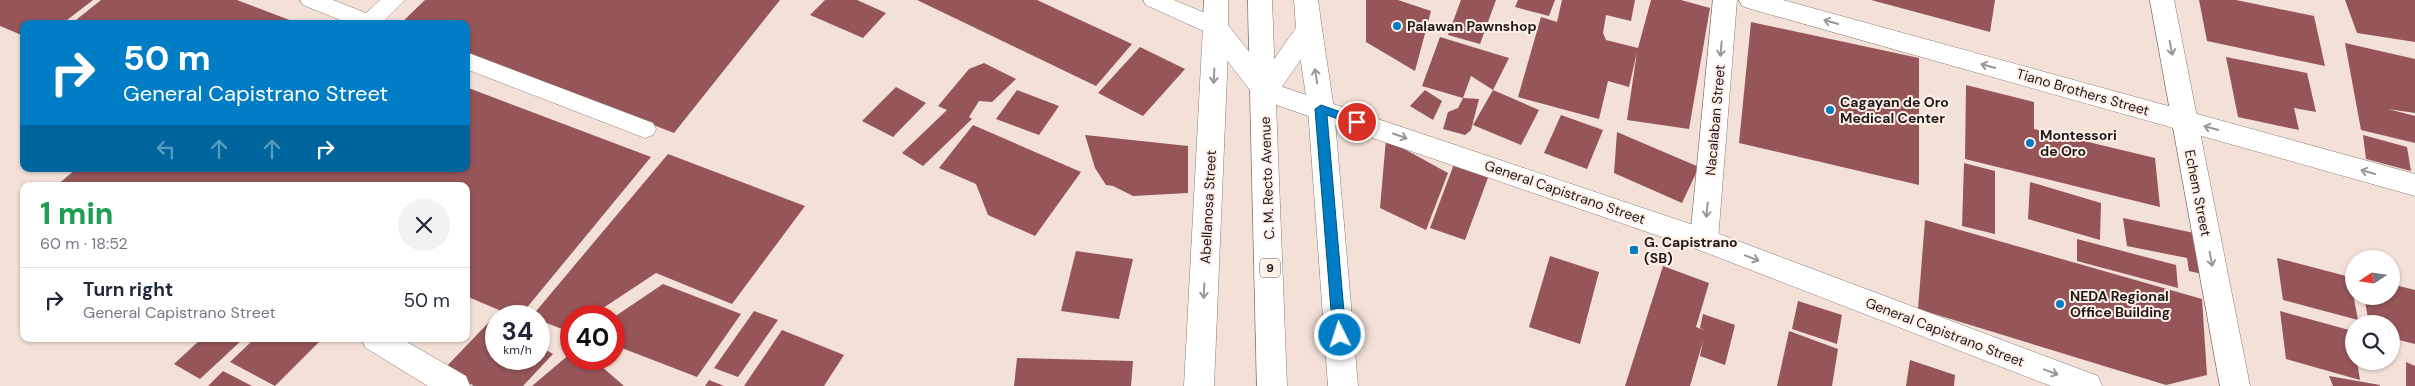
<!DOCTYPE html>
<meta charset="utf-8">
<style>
body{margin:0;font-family:"DM Sans",sans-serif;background:#f2f2f3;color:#1f2937;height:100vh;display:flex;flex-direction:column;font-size:19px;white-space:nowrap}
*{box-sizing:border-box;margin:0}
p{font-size:16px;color:#747a83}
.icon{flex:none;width:28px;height:28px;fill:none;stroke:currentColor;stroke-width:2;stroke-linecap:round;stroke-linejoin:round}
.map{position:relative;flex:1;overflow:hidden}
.drawer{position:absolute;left:20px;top:182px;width:450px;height:160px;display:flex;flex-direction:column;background:#fff;border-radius:10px;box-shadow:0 1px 4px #0004}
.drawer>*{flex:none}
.banner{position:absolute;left:20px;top:20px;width:450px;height:152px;border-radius:10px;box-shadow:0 1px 4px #0004;background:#007dc5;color:#fff;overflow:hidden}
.needle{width:32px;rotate:257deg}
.controls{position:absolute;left:2345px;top:250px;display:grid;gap:10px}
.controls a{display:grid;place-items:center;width:55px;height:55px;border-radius:50%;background:#fff;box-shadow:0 1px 4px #0004;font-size:25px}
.speed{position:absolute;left:485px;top:305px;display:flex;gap:10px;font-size:25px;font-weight:700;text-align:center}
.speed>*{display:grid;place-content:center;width:65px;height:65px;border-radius:50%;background:#fff;box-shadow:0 1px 4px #0004;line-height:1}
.speed small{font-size:12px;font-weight:400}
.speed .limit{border:8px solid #d22;background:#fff;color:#111}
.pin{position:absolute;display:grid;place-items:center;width:42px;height:42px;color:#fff;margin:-21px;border:2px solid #fff;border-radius:50%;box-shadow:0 1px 5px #0007}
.me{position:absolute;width:55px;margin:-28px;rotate:356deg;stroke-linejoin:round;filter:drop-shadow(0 0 4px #0008)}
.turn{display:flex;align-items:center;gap:18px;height:105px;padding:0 20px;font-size:22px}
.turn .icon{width:65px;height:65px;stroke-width:2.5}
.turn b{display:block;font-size:35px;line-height:42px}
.lanes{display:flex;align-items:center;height:48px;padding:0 20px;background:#0003;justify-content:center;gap:25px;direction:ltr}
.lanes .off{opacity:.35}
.round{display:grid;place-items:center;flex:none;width:52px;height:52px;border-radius:26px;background:#f2f2f3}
.summary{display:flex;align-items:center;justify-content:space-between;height:85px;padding:0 20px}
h1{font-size:30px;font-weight:800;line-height:38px;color:#1e9e55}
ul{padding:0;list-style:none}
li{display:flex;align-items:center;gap:15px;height:65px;padding:0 20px;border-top:1px solid #e0e1e3}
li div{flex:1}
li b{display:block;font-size:19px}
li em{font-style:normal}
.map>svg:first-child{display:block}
.building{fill:#955559}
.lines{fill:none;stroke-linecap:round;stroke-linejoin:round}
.service-casing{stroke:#8b7b72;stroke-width:1}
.minor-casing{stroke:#8b7b72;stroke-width:1}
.tertiary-casing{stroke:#8b7b72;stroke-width:1}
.secondary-casing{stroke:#8b7b72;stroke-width:1}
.primary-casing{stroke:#8b7b72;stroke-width:1}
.trunk-casing{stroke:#8b7b72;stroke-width:1}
.service{fill:#fff;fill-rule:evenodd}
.minor{fill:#fff;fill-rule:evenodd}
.tertiary{fill:#fff;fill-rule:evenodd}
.secondary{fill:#fff;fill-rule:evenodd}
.primary{fill:#fff;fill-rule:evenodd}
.trunk{fill:#fff;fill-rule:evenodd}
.oneway{stroke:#9a9796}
.route{fill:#007dc5;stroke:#005180}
.poi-dot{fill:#007dc5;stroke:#feefe8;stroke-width:2}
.labels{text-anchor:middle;stroke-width:4;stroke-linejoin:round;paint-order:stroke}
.shield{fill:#feefe8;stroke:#625854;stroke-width:1}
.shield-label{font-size:12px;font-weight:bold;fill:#1f1815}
.poi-label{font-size:14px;font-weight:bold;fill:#1f1815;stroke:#feefe8;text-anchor:start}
.street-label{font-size:14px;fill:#1f1815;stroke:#feefe8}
</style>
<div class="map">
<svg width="2415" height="386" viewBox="0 0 2415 386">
<rect width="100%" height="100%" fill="#f3e1d8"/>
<g class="building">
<path d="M0,0h93l-31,24h-38v12l-24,-10z"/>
<path d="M101,0h136l63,24h-229z"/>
<path d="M425,0h355l-106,133 -208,-81v-28h-66z"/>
<path d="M825,0h32l29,13 -23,25 -53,-23z"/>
<path d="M917,0h120l95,44 -36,42z"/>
<path d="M1366,0h32l33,11 -16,60 -49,-29z"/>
<path d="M1461,0h35l-16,44 -32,-9z"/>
<path d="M1518,0h37l-6,16 -34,-9z"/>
<path d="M1562,0h73l-4,21 -25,-6 -3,18 3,7 32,8 13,-48h30l29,8 -21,121 -62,-9 10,-68 -8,35 -21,-6 -9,38 -81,-22 23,-80 16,5z"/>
<path d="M1871,0h124l-5,32z"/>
<path d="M2199,0h37l78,16 11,50 -118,-25z"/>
<path d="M2345,0h70v42l-58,-9z"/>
<path d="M1751,22l168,36v127l-180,-42z"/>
<path d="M1440,37l69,21 -16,32 -22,-14 -8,22 -41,-12z"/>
<path d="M2345,43l70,16v54l-27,-4 27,7v27l-54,-13z"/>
<path d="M1140,47l45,22 -42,47 -45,-23z"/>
<path d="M2226,57l81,16 9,39 -22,-4 5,22 -61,-13z"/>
<path d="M984,63l32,16 -24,23 -13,-1 -10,16 3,2 -49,47 -21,-13 45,-43 -9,-4 31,-37z"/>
<path d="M1966,85l68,17v27l121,29 5,49 -195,-48z"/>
<path d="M466,87l185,70 -131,159h-7l-47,-20v-110h-410l20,-17h390z"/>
<path d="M896,87l30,16 -33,34 -31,-16z"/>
<path d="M1017,90l42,16 -20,29 -43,-16z"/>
<path d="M1425,90l17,11 -9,19 -23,-14z"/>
<path d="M1493,90l46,20 -18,35 -48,-20z"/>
<path d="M1463,98l16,1 -8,31 -6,5 -22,-6 5,-17 10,-4z"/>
<path d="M1561,115l42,15 -16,39 -43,-16z"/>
<path d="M973,125l108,47 -46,64 -47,-21 -12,-31 -37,-16z"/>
<path d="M1617,132l82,35 -17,36 -68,-30z"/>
<path d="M1085,135l103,11v47l-55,3 -20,-10 -7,-1 -11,-17z"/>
<path d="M2363,135l44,12 4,24 -45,-12z"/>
<path d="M1386,139l62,34 -22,57 -46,-22z"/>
<path d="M668,154l137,52 -73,98 -76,-31 -65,43h-20v13l-4,2 -28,-11v-4h-7z"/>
<path d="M1964,163l31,8v63l-33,-8z"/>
<path d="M1454,164l35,11 -24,65 -35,-12z"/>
<path d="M2030,182l71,21 -1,37 -72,-21z"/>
<path d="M2123,218l76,16 7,41 -17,-4 -2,-13 -60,-12z"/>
<path d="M1925,220l277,79 5,76 -41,10 -248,-76z"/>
<path d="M2077,239l99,26 2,23 -101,-27z"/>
<path d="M1076,251l57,8 -14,60 -58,-8z"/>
<path d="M1550,256l49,16 -19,72 -51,-17z"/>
<path d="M2277,258l73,19 8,43 -75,-20z"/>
<path d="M1663,266l46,17 -13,44 10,4 -6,-3 3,-14 32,11 -10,40 -25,-9 3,-15 -13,45h-65z"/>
<path d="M663,284l78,30 -44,63 -83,-32v-28z"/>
<path d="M2391,284l24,6v54l-24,-6v-14h-22l-5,-28h27z"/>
<path d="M1798,301l44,14 -5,29 -45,-15z"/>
<path d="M754,311l24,9 -40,57 -24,-9z"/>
<path d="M2280,311l73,20 1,30h3l3,19 -74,-21z"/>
<path d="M491,320l5,2v37h43v-13l14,8 -30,32h-49l-30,-17z"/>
<path d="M782,330l62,25 -20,31h-80z"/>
<path d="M1789,331l49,18 -6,37h-55z"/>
<path d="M201,339h42l-43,40 -26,-15z"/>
<path d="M254,339h68l-47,47 -45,-24z"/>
<path d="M571,353v6h22l31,27h-92z"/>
<path d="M1017,358l116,3 -2,25h-117z"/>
<path d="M1910,360l45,15 -1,11h-48z"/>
<path d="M2406,362l9,4v20h-9z"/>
<path d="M223,371l29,15h-44z"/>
<path d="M2329,376l51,9v1h-47z"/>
<path d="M709,380l15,6h-19z"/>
</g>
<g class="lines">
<defs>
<g id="service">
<path d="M300,0h33l33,13 14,-13h25l-22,22 1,2h-34l-47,-19z"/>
<path d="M1143,0h31l50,21 3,6 -3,6 -8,2 -8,-2 -62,-28z"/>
<path d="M466,52l187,71 3,6 -3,6 -8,3 -179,-69z"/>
</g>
<g id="minor">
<path d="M1713,0h24l-19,240 -4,8 -10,4 -10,-4 -4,-8z"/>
<path d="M2150,0h24l76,386h-30z"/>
<path d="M361,339h41l64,37 4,10h-42l-62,-38z"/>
</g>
<g id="tertiary">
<path d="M1739,0h44l632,174v22l-664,-187 -9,-3z"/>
<path d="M1216,18l9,2 4,7 -15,359h-30l19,-359 4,-7z"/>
<path d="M1309,20l9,2 4,7 12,80 24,277h-30l-20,-277 -12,-80 4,-7z"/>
</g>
<path id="secondary" d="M1265,81l449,151 384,144 4,10h-51l-357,-138 -438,-150 -4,-7 4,-7z"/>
<path id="primary" d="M1204,0h24v25l37,47 31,-44 -2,-28h24l4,29 -48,69 -9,3 -9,-3 -49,-64 -4,-7z"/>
<path id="trunk" d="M1248,0h24l15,386h-30z"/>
</defs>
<use href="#service" class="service-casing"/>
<use href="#minor" class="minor-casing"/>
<use href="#tertiary" class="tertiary-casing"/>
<use href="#secondary" class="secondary-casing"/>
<use href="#primary" class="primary-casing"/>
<use href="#trunk" class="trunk-casing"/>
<use href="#service" class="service"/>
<use href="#minor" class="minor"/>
<use href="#tertiary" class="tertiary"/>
<use href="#secondary" class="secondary"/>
<use href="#primary" class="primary"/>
<use href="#trunk" class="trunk"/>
</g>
<defs><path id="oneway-shaft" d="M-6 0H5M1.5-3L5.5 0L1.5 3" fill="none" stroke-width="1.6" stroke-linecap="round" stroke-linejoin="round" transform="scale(1.25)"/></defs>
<g class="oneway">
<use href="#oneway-shaft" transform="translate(1831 22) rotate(-164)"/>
<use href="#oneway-shaft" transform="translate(2171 48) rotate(79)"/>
<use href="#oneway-shaft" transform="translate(1721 49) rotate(95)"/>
<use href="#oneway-shaft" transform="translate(1988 66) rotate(-164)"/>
<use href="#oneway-shaft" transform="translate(1214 76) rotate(93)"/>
<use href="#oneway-shaft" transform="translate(1316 76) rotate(-99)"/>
<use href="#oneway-shaft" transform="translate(2211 128) rotate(-164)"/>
<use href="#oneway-shaft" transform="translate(1400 136) rotate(19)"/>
<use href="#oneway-shaft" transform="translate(2368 172) rotate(-164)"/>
<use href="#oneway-shaft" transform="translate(1707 210) rotate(95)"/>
<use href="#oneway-shaft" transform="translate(1752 258) rotate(21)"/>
<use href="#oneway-shaft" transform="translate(2211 259) rotate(79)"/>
<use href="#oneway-shaft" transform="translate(1204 291) rotate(93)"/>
<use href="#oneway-shaft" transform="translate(2051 372) rotate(21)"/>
</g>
<path class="route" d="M1321,105l40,14 2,3 -6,4 -30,-11 19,220 -6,5 -7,-5 -18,-226z"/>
<g class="poi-dot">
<circle cx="1397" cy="26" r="5"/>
<circle cx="1830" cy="110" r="5"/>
<circle cx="2030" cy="143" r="5"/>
<rect x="1629" y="245" width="10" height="10" rx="2.5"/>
<circle cx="2060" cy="304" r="5"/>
</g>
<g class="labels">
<rect class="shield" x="1260" y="258.5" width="20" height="19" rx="4"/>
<g class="shield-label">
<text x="1270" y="272">9</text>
</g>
<g class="poi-label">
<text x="1407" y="31">Palawan Pawnshop</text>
<text x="1840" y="107">Cagayan de Oro<tspan x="1840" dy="16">Medical Center</tspan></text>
<text x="2040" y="140">Montessori<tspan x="2040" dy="16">de Oro</tspan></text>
<text x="1644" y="247">G. Capistrano<tspan x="1644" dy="16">(SB)</tspan></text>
<text x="2070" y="301">NEDA Regional<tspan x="2070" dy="16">Office Building</tspan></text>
</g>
<g class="street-label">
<text transform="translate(2083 92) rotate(16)" y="5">Tiano Brothers Street</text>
<text transform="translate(1715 120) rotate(-85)" y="5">Nacalaban Street</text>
<text transform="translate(1267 178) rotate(-92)" y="5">C. M. Recto Avenue</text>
<text transform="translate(1565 192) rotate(19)" y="5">General Capistrano Street</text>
<text transform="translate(2198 193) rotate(79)" y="5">Echem Street</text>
<text transform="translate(1208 207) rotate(-87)" y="5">Abellanosa Street</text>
<text transform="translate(1945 332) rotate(21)" y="5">General Capistrano Street</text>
</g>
</g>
</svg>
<div class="controls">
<a><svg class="needle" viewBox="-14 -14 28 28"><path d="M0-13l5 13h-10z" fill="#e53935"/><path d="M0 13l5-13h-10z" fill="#747a83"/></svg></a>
<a><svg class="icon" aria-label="search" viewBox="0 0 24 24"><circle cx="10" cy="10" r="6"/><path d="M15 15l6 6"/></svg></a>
</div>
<div class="speed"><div>34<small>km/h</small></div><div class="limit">40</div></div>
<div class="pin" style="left:1357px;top:122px;background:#d93025"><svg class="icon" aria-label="arrive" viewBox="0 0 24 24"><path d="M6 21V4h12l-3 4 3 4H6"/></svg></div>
<svg class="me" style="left:1340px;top:335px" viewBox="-20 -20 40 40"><circle r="17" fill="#007dc5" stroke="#fff" stroke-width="3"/><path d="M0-11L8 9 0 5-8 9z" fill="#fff"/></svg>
<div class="banner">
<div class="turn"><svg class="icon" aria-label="right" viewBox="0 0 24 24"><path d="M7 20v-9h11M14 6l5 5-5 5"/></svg><div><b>50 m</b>General Capistrano Street</div></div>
<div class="lanes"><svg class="icon off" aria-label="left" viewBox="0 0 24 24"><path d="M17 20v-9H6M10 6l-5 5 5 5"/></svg><svg class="icon off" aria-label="ahead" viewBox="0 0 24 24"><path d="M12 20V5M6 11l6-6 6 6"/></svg><svg class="icon off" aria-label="ahead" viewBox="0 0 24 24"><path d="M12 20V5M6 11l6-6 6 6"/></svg><svg class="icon" aria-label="right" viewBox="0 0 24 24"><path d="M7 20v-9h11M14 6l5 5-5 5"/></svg></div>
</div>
<section class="drawer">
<div class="summary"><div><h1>1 min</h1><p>60 m · 18:52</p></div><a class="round"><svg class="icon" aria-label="close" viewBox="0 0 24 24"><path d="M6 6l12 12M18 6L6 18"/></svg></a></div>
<ul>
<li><svg class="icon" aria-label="right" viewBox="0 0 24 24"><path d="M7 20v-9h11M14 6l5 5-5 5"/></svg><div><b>Turn right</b><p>General Capistrano Street</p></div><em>50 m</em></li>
</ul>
</section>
</div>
